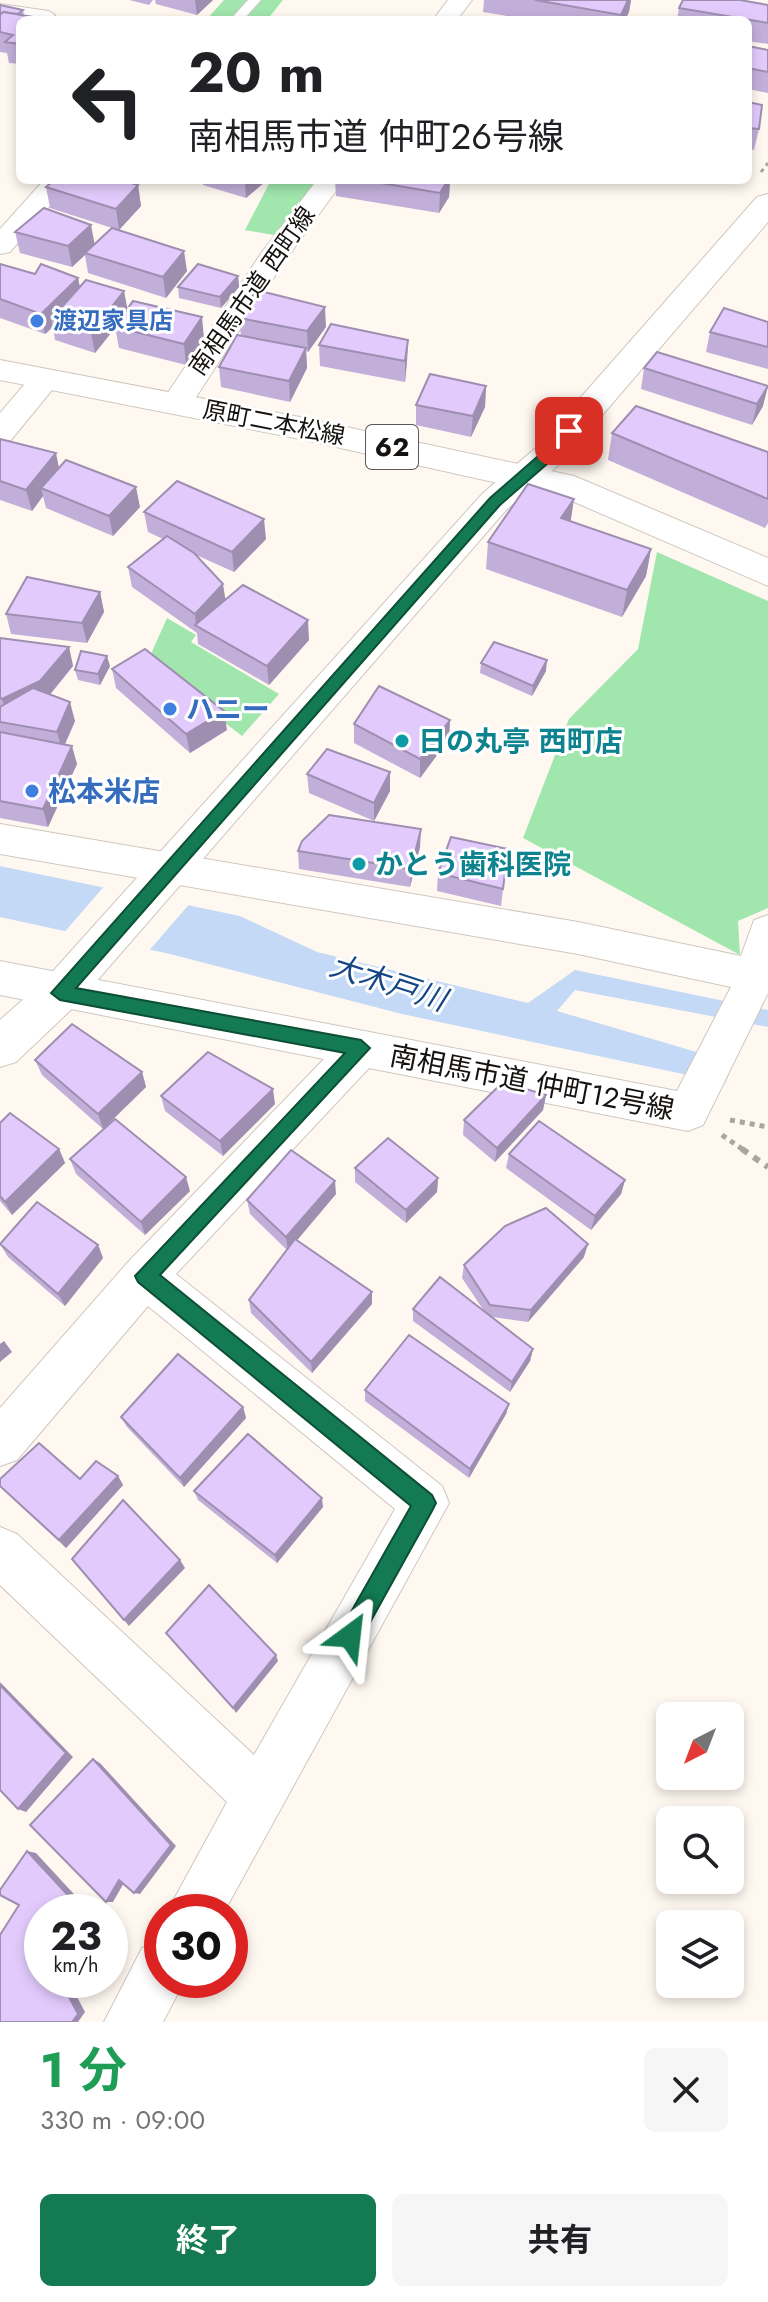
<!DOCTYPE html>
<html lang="ja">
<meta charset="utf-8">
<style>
body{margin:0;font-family:Jost,"Noto Sans JP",sans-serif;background:#f6f6f6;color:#202124;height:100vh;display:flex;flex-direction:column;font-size:30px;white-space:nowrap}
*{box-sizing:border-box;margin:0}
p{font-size:26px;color:#757577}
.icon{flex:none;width:44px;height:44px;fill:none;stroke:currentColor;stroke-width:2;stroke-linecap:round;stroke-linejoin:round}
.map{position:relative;height:2022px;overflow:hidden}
.side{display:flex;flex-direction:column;background:#fff;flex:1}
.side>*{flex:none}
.banner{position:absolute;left:16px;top:16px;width:736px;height:168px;border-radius:12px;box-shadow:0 4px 12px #0003;background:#fff;color:#202124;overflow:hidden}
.needle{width:52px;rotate:222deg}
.buttons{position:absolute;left:656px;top:1702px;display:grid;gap:16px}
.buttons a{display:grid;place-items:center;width:88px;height:88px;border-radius:12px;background:#fff;box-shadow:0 4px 12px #0003;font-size:40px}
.speed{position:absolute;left:24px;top:1894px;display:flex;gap:16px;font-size:40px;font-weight:700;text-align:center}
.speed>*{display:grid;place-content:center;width:104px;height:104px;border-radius:50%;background:#fff;box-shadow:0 4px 12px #0003;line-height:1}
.speed small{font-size:20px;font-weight:400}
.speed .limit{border:12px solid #d22;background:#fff;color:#111}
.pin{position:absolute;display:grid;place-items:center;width:68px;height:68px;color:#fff;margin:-34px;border-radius:16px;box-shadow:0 4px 12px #0006}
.me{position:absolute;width:88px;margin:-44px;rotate:30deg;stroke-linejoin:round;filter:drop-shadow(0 0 6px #0008)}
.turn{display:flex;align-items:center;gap:28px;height:168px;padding:0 40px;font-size:36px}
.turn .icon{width:104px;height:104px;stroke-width:2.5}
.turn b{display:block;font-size:56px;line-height:68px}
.round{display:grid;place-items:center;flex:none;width:84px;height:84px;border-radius:12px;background:#f6f6f6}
.overview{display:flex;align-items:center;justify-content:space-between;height:136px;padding:0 40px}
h1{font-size:48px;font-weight:700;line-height:60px;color:#1e9e55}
.cta{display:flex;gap:16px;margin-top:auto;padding:16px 40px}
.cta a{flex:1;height:92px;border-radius:12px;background:#137a53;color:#fff;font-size:32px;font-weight:700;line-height:92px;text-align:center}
.cta a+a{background:#f6f6f6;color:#202124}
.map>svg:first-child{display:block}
.green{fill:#a0e6ad}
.water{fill:#c3d9f6}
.pier{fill:#fff8f1}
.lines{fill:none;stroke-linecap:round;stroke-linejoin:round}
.service-casing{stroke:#d0c7bf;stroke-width:2}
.minor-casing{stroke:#d0c7bf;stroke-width:2}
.tertiary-casing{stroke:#d0c7bf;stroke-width:2}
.primary-casing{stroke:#d0c7bf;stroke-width:2}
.path-far2{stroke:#aaa49f;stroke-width:3;stroke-dasharray:4 4;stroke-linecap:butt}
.path-far1{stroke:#aaa49f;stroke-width:5;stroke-dasharray:5 5;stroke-linecap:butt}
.path{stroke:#aaa49f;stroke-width:6;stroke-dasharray:7 7;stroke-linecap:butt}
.service{fill:#fff;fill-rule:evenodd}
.minor{fill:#fff;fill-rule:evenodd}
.tertiary{fill:#fff;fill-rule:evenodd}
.primary{fill:#fff;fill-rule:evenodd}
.wall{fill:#c2afd9}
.shaded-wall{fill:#9e8eb0}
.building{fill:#e2cbfc;stroke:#9e8eb0;stroke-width:2}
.route{fill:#137a53;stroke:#0c4f36;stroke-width:2}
.shop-dot{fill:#3f7fe0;stroke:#fff;stroke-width:3}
.culture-dot{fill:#0f9aa8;stroke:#fff;stroke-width:3}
.labels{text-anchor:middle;stroke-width:6;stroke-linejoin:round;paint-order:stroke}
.far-street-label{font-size:24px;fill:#15120f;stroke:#fff}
.far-shop-label{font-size:24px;font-weight:bold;fill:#366cbe;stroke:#fff;text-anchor:start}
.shield{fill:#fff;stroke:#5b5957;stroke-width:2}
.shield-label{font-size:26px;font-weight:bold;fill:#15120f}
.shop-label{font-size:28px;font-weight:bold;fill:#366cbe;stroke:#fff;text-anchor:start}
.culture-label{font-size:28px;font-weight:bold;fill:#0d838f;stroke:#fff;text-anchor:start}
.street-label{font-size:28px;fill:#15120f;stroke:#fff}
.water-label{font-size:30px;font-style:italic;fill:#144584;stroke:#fff}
</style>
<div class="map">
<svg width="768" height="2022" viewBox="0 0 768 2022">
<rect width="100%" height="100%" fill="#fff8f1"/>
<g class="green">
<path d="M224,0h59l-16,20h-61z"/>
<path d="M271,180h46l-38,56 -34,-6z"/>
<path d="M657,552l111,49v307l-30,13 2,34 -217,-117 46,-119 69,-70z"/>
<path d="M167,618l29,17 -5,7 88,52 -37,42 -95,-73z"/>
</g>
<path class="water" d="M0,866l240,50 77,36 211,51 47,-33 193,40v17l-193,-37 -18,21 177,52 -9,20 -323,-69 -232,-60 -170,-37z"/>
<path class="pier" d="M107,883l85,18 -45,52 -85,-18z"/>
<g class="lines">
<defs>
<g id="service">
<path d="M248,0h13l-18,20h-13z"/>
<path d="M0,4l49,7 6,4 -6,4 -49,-7z"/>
</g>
<g id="minor">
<path d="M448,0h24l-15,20h-24z"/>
<path d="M44,180h28l-62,72 -10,2v-25z"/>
<path d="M317,180h27l-60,82 -97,149 -11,3 -11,-3 -4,-7 4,-7 97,-145z"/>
<path d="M46,369l11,3 4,7 -50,61 -11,3v-30l35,-41z"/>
<path d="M0,824l578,98 163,34 13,-36 14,-5v78l-65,132 -15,6 -319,-63 -193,206 266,212 7,17 -225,409h-57l60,-110 -227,-217v-58l17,7 237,221 141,-246 -247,-203 -131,154 -17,6v-58l129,-147 195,-202 -324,-64v-34l677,130 54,-104 -153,-33 -578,-100z"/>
<path d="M162,1940v40h23l-22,42h-59l38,-74z"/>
</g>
<path id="tertiary" d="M768,194v28l-206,240 -55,47 -432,497 -59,56 -16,5v-47l45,-40 438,-487 55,-47 219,-249z"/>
<path id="primary" d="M0,360l300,57 274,59 194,82v28l-203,-88 -265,-59 -300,-59z"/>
</defs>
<use href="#service" class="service-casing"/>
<use href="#minor" class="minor-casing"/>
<use href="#tertiary" class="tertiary-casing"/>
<use href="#primary" class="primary-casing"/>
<path class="path-far2" d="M761,172l7,-9"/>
<g class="path-far1">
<path d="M730,1120l38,7"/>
<path d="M722,1135l23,16"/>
</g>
<path class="path" d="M742,1149l26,18"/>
<use href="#service" class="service"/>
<use href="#minor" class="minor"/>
<use href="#tertiary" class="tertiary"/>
<use href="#primary" class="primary"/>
</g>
<g class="wall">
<path d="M129,0h24l-4,5z"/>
<path d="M155,0h58l-16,15 -41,-11z"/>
<path d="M484,0h147l-2,12 -4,8h-94l-48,-8z"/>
<path d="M0,5l23,5 1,5 -4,5v44l-11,-1 -2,-10 -7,-1z"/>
<path d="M768,5v39l-20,-3v-21h-71l2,-12z"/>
<path d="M748,46l20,4v43l-20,-4z"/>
<path d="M748,102l11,27 -5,21 -6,-1z"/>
<path d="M203,180h64l-21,18 -43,-13z"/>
<path d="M335,180h115l-1,17 -10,16 -103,-17z"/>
<path d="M138,185l3,21 -22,24 68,41 -21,27 -78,-25 -3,-18 -13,12 -52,-14 -5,-21 79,12 18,-16 -62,-20 -4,-21z"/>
<path d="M0,264l35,10 43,4 2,9 44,4 3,19 77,28 -18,27 -67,-17 -4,-21 -20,26 -40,-13 -2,-13 -8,7 -45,-16z"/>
<path d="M238,276l1,11 -18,21 -42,-10 -1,-11z"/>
<path d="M239,318l87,9 -18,25 -2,-1 1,17 -17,34 -69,-15 -2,-20 22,-31z"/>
<path d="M768,322v47l-62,-17 4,-20z"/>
<path d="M408,340l-1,21 -2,21 -85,-16 -1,-21z"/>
<path d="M644,368l119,38 -11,19 -111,-36z"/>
<path d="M486,386l-1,21 -14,30 -55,-12v-20z"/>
<path d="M612,433l156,19v71l-3,5 -157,-68z"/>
<path d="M0,439l59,28 81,40 -27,29 -67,-28 -3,-12 -11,15 -32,-11z"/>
<path d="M144,512l122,27 -32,33 -40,-18 31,46 84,40 -40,45 -71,-41 -1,-11 -65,-46 -4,-20 35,-28 -15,-7z"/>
<path d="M488,542l163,7 -5,27 -24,41 -136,-48z"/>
<path d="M100,592l4,20 -17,31 -76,-9 -5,-20z"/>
<path d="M0,638l69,9 4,19 -23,29 25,26 -10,23 12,20 -29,63 -48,-9z"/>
<path d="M481,663l65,8 -14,25 -52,-23z"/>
<path d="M110,666l-10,19 -22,-5 -3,-10z"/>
<path d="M112,669l115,61 -37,23 -74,-65z"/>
<path d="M450,720l-1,19 -29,39 -66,-35v-19z"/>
<path d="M307,774l83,17 -16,30 -65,-28z"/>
<path d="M420,847l-10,40 -111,-18 -1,-18z"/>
<path d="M508,849l-7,57 -64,-15 1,-18z"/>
<path d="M35,1060l107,12 4,15 -43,42 -61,-54z"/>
<path d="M546,1095l-3,15 -48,52 -32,-27 1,-15z"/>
<path d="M161,1096l114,8 -52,52 -58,-45z"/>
<path d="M0,1123l59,26 6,14 -53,52 -12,-14z"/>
<path d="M509,1154l116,26 -4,14 -30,36 -85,-62z"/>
<path d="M70,1159l120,32 -45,44 -69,-61z"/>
<path d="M355,1168l83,10 -1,14 -31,31 -51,-41z"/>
<path d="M336,1194l-39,46 75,52v12l-60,69 -61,-60 -2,-13 38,-50 -37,-36 -3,-14z"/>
<path d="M0,1244l98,1 5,13 -38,48 -57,-49z"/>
<path d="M584,1257l-56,65 -36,-5 41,32 -3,12 -20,31 -97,-71v-12l71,2 -22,-33 2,-13z"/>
<path d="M365,1390l144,14 -3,10 -37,64 -104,-77z"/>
<path d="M243,1407l3,11 -62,69 -57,-60 -6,-10z"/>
<path d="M118,1476l5,9 -57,63 -66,-61v-8h80z"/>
<path d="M194,1491l129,16 -46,56 -79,-63z"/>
</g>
<g class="shaded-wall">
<path d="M195,0h18l-16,15z"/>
<path d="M628,0h3l-2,12 -4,8h-5l1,-5z"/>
<path d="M245,180h22l-21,18z"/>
<path d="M448,180h2l-1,17 -10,16 1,-20z"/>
<path d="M138,185l3,21 -22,24 -3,-21z"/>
<path d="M91,225l4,21 -10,7v2l-13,12 -4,-21z"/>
<path d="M184,251l3,20 -21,27 -3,-21z"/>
<path d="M238,276l1,11 -18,21 -1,-11z"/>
<path d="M78,278l4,21 -31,20 2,8 -8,7 -4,-20z"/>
<path d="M124,291l4,21 -33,41 -4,-20z"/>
<path d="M325,307l1,20 -18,25 -1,-21z"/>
<path d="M202,317l2,21 -18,27 -2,-21z"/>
<path d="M408,340l-1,21 -2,21v-21z"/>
<path d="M306,348l1,20 -17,34 -1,-21z"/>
<path d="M486,386l-1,21 -14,30 2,-21z"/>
<path d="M768,386l-5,20 -11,19 5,-21z"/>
<path d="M56,453l4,20 -19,15 2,8 -11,15 -6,-21z"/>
<path d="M136,487l4,20 -27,29 -4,-20z"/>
<path d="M574,499l-4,27 -9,-8z"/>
<path d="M264,519l2,20 -32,33 -2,-20z"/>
<path d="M651,549l-5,27 -24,41 5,-27z"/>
<path d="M223,584l3,19 -30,22 -1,-11z"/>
<path d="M100,592l4,20 -17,31 -5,-20z"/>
<path d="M308,620l1,20 -40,45 -2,-19z"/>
<path d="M69,647l4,19 -28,34 -37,18 -6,-19z"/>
<path d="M107,656l3,10 -10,19 -2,-11z"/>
<path d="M547,660l-1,11 -14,25 1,-10z"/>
<path d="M70,702l5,19 -13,30 -5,-19z"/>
<path d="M224,711l3,19 -37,23 -4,-19z"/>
<path d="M450,720l-1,19 -29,39v-19z"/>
<path d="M72,746l5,18 -29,63 -5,-18z"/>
<path d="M390,772v19l-16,30v-18z"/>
<path d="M421,829l-1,18 -10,40 1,-18z"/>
<path d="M142,1072l4,15 -43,42 -5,-15z"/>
<path d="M273,1089l2,15 -52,52 -3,-15z"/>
<path d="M546,1095l-3,15 -48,52 2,-14z"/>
<path d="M59,1149l6,14 -53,52 -7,-13z"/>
<path d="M186,1177l4,14 -45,44 -4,-13z"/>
<path d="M438,1178l-1,14 -31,31v-13z"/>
<path d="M625,1180l-4,14 -30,36 4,-14z"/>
<path d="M335,1181l1,13 -48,57 -2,-14z"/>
<path d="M588,1244l-4,13 -56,65 3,-12z"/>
<path d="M98,1245l5,13 -38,48 -7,-12z"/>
<path d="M372,1292v12l-60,69 -1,-11z"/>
<path d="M4,1341l8,11 -12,10v-18z"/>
<path d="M533,1349l-3,12 -20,31 2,-10z"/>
<path d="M509,1404l-3,10 -37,64 1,-9z"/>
<path d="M243,1407l3,11 -62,69 -4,-9z"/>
<path d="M118,1476l5,9 -57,63 -7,-8z"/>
<path d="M322,1498l1,9 -46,56 -2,-8z"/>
<path d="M180,1560l5,8 -56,58 -5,-6z"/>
<path d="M276,1655l2,6 -42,52 -3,-5z"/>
<path d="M0,1682l73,75 -47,55 -8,-3z"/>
<path d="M93,1759l7,4 76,83 -36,48 -6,-1z"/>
<path d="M27,1851l9,2 48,52 -4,7h-8z"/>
<path d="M119,1880l6,1 -12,21h-7z"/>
<path d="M110,1916l16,28 -16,28z"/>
<path d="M60,1980h8l17,32 -7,10h-6z"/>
</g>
<g class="building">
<path d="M535,0h93l-7,15z"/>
<path d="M683,0h57l28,5v18l-89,-15z"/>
<path d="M0,5l23,5 -5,4 -15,-2 -3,3z"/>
<path d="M3,12l48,8h-31v24l-15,-2 8,-7 -13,-3v-17z"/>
<path d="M748,46l20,4v22l-20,-4z"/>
<path d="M748,102l14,3 -3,24 -11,-1z"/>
<path d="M54,180h66l18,5 -22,24 -70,-22z"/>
<path d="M363,180h85l-8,13z"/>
<path d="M44,208l47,17 -23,21 -53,-14z"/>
<path d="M112,228l72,23 -21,26 -78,-24z"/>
<path d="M0,264l35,10 6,-10 37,14 -37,36 -41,-15z"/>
<path d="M198,264l40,12 -18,21 -42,-10z"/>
<path d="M86,280l38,11 -33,42 -40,-14z"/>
<path d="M256,290l69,17 -18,24 -68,-13z"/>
<path d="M133,301l69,16 -18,27 -69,-17z"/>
<path d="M724,308l44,14v25l-58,-15z"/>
<path d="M331,324l77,16 -3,21 -86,-16z"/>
<path d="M237,335l69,13 -17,33 -70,-14z"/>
<path d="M657,352l111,34 -11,18 -113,-36z"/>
<path d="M430,374l56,12 -13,30 -57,-11z"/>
<path d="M636,406l132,46v47l-156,-66z"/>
<path d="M0,439l56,14 -30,37 -26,-9z"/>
<path d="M66,460l70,27 -27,29 -68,-28z"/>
<path d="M177,481l87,38 -32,33 -88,-40z"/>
<path d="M528,484l46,15 -13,19 90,31 -24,41 -139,-48z"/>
<path d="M167,536l27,17 29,31 -28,30 -67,-47z"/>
<path d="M27,577l73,15 -18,31 -76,-9z"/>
<path d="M243,585l65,35 -41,46 -72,-41z"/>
<path d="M0,638l69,9 -29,34 -38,18 -2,-1z"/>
<path d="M494,642l53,18 -14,26 -52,-23z"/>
<path d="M145,649l79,62 -38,23 -74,-65z"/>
<path d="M81,651l26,5 -9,18 -23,-4z"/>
<path d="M379,686l71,34 -30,39 -66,-35z"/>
<path d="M33,688l37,14 -13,30 -57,-10v-15z"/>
<path d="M0,732l72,14 -29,63 -43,-8z"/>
<path d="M327,749l63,23 -16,31 -67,-29z"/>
<path d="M329,815l92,14 -10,40 -113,-18 4,-10z"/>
<path d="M451,837l57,12 -5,40 -65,-16z"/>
<path d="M72,1024l70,48 -44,42 -63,-54z"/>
<path d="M208,1052l65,37 -53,52 -59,-45z"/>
<path d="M503,1082l43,13 -49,53 -33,-28z"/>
<path d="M10,1113l49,36 -54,53 -5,-6v-73z"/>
<path d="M115,1119l71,58 -45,45 -71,-63z"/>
<path d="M539,1121l86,59 -30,36 -86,-62z"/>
<path d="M388,1138l50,40 -32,32 -51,-42z"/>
<path d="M291,1150l44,31 -49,56 -39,-37z"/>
<path d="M37,1202l61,43 -40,49 -58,-50z"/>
<path d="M546,1208l42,36 -57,66 -41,-5 -26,-40 41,-39z"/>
<path d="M295,1239l77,53 -61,70 -62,-62z"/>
<path d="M440,1277l93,72 -21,33 -99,-73z"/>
<path d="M409,1335l100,69 -39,65 -105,-79z"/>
<path d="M178,1354l65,53 -63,71 -59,-61z"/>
<path d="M248,1434l74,64 -47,57 -81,-64z"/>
<path d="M39,1443l41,36 16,-18 22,15 -59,64 -59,-54v-7z"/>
<path d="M123,1500l57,60 -56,60 -52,-61z"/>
<path d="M209,1585l67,70 -43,53 -67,-75z"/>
<path d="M0,1685l66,68 -48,56 -18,-19z"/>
<path d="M93,1759l78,86 -37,48 -15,-13 -13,22 -76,-77z"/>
<path d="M27,1851l50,54 -5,7h-30v68h18l18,34 -6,8h-72v-87l19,-30 -19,-10v-5z"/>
<path d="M100,1905l4,7h-9z"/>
<path d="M110,1923l12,22 -12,21z"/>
</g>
<path class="route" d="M564,428l12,3 -21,26 -55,48 -424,483 285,52 9,8 -210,227 272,220 4,8 -4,8 -74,133 -8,4 -8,-4 -4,-8 4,-8 69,-122 -273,-224 -3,-6 210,-223 -285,-53 -9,-7 439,-495 55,-48z"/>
<g class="shop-dot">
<circle cx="37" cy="321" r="8"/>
<circle cx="170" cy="709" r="8"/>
<circle cx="32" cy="791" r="8"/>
</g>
<g class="culture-dot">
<circle cx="402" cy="741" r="8"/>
<circle cx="359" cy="864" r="8"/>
</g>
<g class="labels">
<g class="far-street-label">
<text transform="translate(252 291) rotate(-55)" y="8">南相馬市道 西町線</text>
<text transform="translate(274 423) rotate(11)" y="8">原町二本松線</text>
</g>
<g class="far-shop-label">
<text x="53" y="329">渡辺家具店</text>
</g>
<rect class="shield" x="366" y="425" width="52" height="44" rx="6"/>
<g class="shield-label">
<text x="392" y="456">62</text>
</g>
<g class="shop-label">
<text x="186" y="719">ハニー</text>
<text x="48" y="801">松本米店</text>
</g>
<g class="culture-label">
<text x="418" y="751">日の丸亭 西町店</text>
<text x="375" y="874">かとう歯科医院</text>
</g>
<g class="street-label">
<text transform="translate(532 1082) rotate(11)" y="10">南相馬市道 仲町12号線</text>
</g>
<g class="water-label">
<text transform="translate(388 983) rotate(18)" y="10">大木戸川</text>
</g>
</g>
</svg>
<div class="buttons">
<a><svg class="needle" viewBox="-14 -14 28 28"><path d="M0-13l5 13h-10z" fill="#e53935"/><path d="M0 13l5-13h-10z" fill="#757577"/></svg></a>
<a><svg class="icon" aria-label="search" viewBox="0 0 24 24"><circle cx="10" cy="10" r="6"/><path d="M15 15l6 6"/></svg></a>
<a><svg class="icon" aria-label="layers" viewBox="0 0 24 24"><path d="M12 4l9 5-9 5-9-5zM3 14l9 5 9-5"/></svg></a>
</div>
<div class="speed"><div>23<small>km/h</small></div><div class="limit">30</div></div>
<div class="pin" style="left:569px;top:431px;background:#d93025"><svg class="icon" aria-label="arrive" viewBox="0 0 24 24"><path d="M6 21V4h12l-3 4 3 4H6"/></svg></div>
<svg class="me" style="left:350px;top:1636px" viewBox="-20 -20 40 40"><path d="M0-17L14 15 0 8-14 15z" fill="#137a53" stroke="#fff" stroke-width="4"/></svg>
<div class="banner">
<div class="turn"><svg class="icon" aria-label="left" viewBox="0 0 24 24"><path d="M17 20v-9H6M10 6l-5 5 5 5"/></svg><div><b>20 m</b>南相馬市道 仲町26号線</div></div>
</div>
</div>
<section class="side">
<div class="overview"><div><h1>1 分</h1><p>330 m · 09:00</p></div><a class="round"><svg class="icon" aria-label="close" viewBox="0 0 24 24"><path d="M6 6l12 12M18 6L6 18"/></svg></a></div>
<div class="cta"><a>終了</a><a>共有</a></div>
</section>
